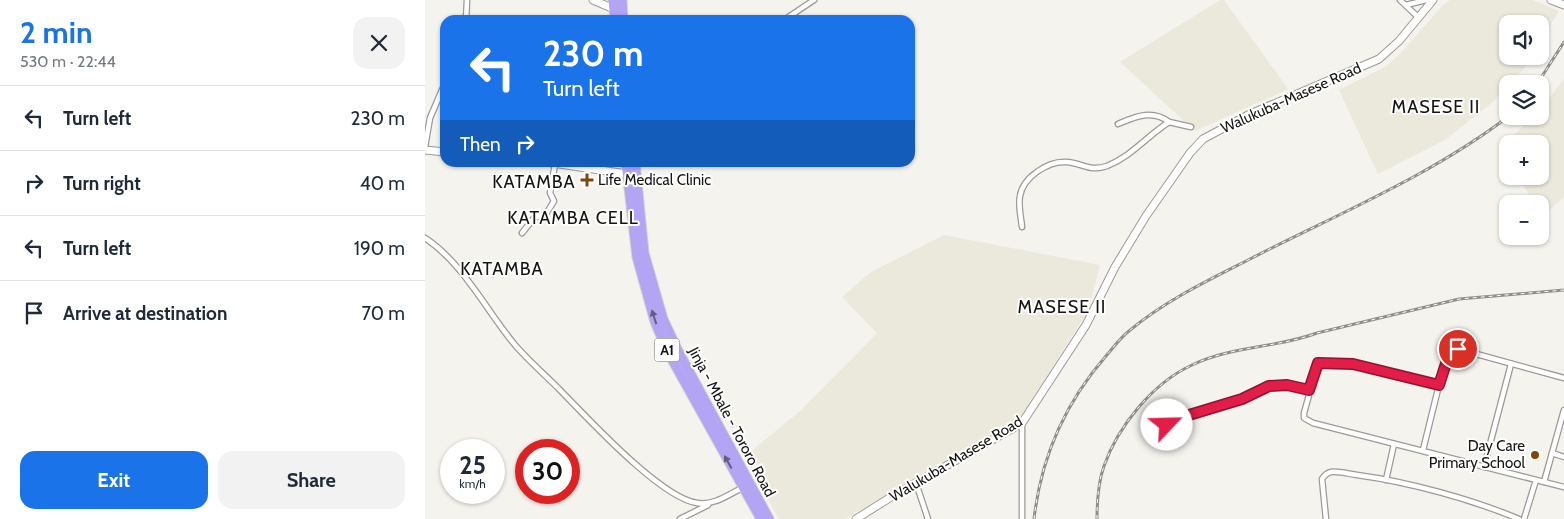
<!DOCTYPE html>
<meta charset="utf-8">
<style>
body{margin:0;font-family:Cabin,sans-serif;background:#f2f2f3;color:#1f2937;height:100vh;display:flex;flex-direction:column;font-size:19px;white-space:nowrap}
*{box-sizing:border-box;margin:0}
p{font-size:16px;color:#747a83}
.icon{flex:none;width:28px;height:28px;fill:none;stroke:currentColor;stroke-width:2;stroke-linecap:round;stroke-linejoin:round}
.map{position:relative;flex:1;overflow:hidden}
.side{display:flex;flex-direction:column;background:#fff;width:425px}
.side>*{flex:none}
.hud{position:absolute;left:15px;top:15px;width:475px;height:152px;border-radius:15px;box-shadow:0 1px 4px #0004;background:#1a73e8;color:#fff;overflow:hidden}
.controls{position:absolute;left:1074px;top:15px;display:grid;gap:10px}
.controls a{display:grid;place-items:center;width:50px;height:50px;border-radius:10px;background:#fff;box-shadow:0 1px 4px #0004;font-size:25px}
.speed{position:absolute;left:15px;top:439px;display:flex;gap:10px;font-size:25px;font-weight:700;text-align:center}
.speed>*{display:grid;place-content:center;width:65px;height:65px;border-radius:50%;background:#fff;box-shadow:0 1px 4px #0004;line-height:1}
.speed small{font-size:12px;font-weight:400}
.speed .limit{border:8px solid #d22;background:#fff;color:#111}
.pin{position:absolute;display:grid;place-items:center;width:42px;height:42px;color:#fff;margin:-21px;border:2px solid #fff;border-radius:50%;box-shadow:0 1px 5px #0007}
.me{position:absolute;width:55px;margin:-28px;rotate:66deg;stroke-linejoin:round;filter:drop-shadow(0 0 4px #0008)}
.turn{display:flex;align-items:center;gap:18px;height:105px;padding:0 20px;font-size:22px}
.turn .icon{width:65px;height:65px;stroke-width:2.5}
.turn b{display:block;font-size:35px;line-height:42px}
.then{display:flex;align-items:center;height:48px;padding:0 20px;background:#0003;gap:10px;font-size:19px}
.round{display:grid;place-items:center;flex:none;width:52px;height:52px;border-radius:15px;background:#f2f2f3}
.head{display:flex;align-items:center;justify-content:space-between;height:85px;padding:0 20px}
h1{font-size:30px;font-weight:700;line-height:38px;color:#1a73e8}
.cta{display:flex;gap:10px;margin-top:auto;padding:10px 20px}
.cta a{flex:1;height:58px;border-radius:15px;background:#1a73e8;color:#fff;font-size:20px;font-weight:700;line-height:58px;text-align:center}
.cta a+a{background:#f2f2f3;color:#1f2937}
ul{padding:0;list-style:none}
li{display:flex;align-items:center;gap:15px;height:65px;padding:0 20px;border-top:1px solid #e0e1e3}
li div{flex:1}
li b{display:block;font-size:19px}
li em{font-style:normal}
main{display:flex;flex:1;min-height:0}
.map>svg:first-child{display:block}
.built{fill:#ebe8dc}
.lines{fill:none;stroke-linecap:round;stroke-linejoin:round}
.street-casing{stroke:#9b9a95;stroke-width:7}
.secondary-casing{stroke:#9b9a95;stroke-width:9}
.highway-casing{stroke:#d0d0d0;stroke-width:11}
.street{stroke:#fff;stroke-width:4.5}
.secondary{stroke:#fff;stroke-width:7}
.highway{stroke:#b3a4f4;stroke-width:9}
.rail-casing{stroke:#8e8e8a;stroke-width:3}
.rail{stroke:#fff;stroke-width:1;stroke-dasharray:4;stroke-linecap:butt}
.oneway{fill:#645c83}
.route-casing{stroke:#92132f;stroke-width:12}
.route{stroke:#e11d48;stroke-width:9}
.poi-dot{fill:#844606;stroke:#fff;stroke-width:2}
.labels{text-anchor:middle;stroke-width:4;stroke-linejoin:round;paint-order:stroke}
.shield{fill:#fff;stroke:#5a5a59;stroke-width:1}
.shield-label{font-size:14px;font-weight:bold;fill:#141412}
.street-label{font-size:15px;fill:#141412;stroke:#fff}
.poi-label{font-size:15px;fill:#141412;stroke:#fff;text-anchor:start}
.quarter-label{font-size:18px;letter-spacing:1px;fill:#141412;stroke:#fff}
</style>
<main>
<section class="side">
<div class="head"><div><h1>2 min</h1><p>530 m · 22:44</p></div><a class="round"><svg class="icon" aria-label="close" viewBox="0 0 24 24"><path d="M6 6l12 12M18 6L6 18"/></svg></a></div>
<ul>
<li><svg class="icon" aria-label="left" viewBox="0 0 24 24"><path d="M17 20v-9H6M10 6l-5 5 5 5"/></svg><div><b>Turn left</b></div><em>230 m</em></li>
<li><svg class="icon" aria-label="right" viewBox="0 0 24 24"><path d="M7 20v-9h11M14 6l5 5-5 5"/></svg><div><b>Turn right</b></div><em>40 m</em></li>
<li><svg class="icon" aria-label="left" viewBox="0 0 24 24"><path d="M17 20v-9H6M10 6l-5 5 5 5"/></svg><div><b>Turn left</b></div><em>190 m</em></li>
<li><svg class="icon" aria-label="arrive" viewBox="0 0 24 24"><path d="M6 21V4h12l-3 4 3 4H6"/></svg><div><b>Arrive at destination</b></div><em>70 m</em></li>
</ul>
<div class="cta"><a>Exit</a><a>Share</a></div>
</section>
<div class="map">
<svg width="1139" height="519" viewBox="0 0 1139 519">
<rect width="100%" height="100%" fill="#f4f3ee"/>
<g class="built">
<path d="M795,0h4l64,89 -93,42 -75,-69z"/>
<path d="M1025,0h83l26,11 -19,31v-18h-33v32h24l-7,13 -17,15 -13,17 -49,39 -67,34 -39,-84 48,-24 12,-11 44,-50z"/>
<path d="M1139,79v118l-21,19 -3,-5v-7h-5l-18,-28h23v-32h-33v18l-8,-13 35,-33h6v-6z"/>
<path d="M519,235l156,30 -12,46 -70,110 -82,44 -91,54h-66l-35,-62 56,-46 77,-78 -35,-36 29,-25z"/>
</g>
<g class="lines">
<defs>
<g id="street">
<path d="M975,0l18,17"/>
<path d="M981,5l20,-5"/>
<path d="M41,20l1,-20"/>
<path d="M359,20l30,-20"/>
<path d="M693,124c17,-7 34,-15 51,-2"/>
<path d="M0,147l5,-29 15,-35"/>
<path d="M597,227c-1,-10 -4,-22 -2,-31 3,-19 28,-35 46,-34 17,1 23,10 41,4 25,-10 40,-30 62,-44l22,5"/>
<path d="M97,233l12,-15 12,-4 8,-13 -4,-8 5,-29"/>
<path d="M0,238c38,25 61,72 90,107 13,15 29,29 43,43 28,28 102,110 139,115 16,3 31,-8 45,-15"/>
<path d="M1014,385l-86,-21 -35,-1 -14,50v5l9,5 251,64"/>
<path d="M743,425l21,-10 53,-16 27,-13 18,-1 22,5"/>
<path d="M998,450l16,-65 12,-34 7,-2 106,29"/>
<path d="M1127,453l12,4"/>
<path d="M1059,467l27,-103"/>
<path d="M961,480l8,-36"/>
<path d="M1119,482l20,-72"/>
<path d="M491,483l12,36"/>
<path d="M255,519l28,-14"/>
<path d="M597,519v-96"/>
<path d="M901,519l-4,-40c2,-3 4,-6 9,-7 8,-1 18,2 26,3 52,7 114,24 162,44"/>
<path d="M1099,519l12,-39"/>
</g>
<g id="secondary">
<path d="M168,0l21,9"/>
<path d="M1126,0l13,5"/>
<path d="M0,150l20,2"/>
<path d="M121,162l81,12"/>
<path d="M431,519l35,-22 131,-74 64,-98 29,-58 31,-51 44,-63 13,-14 45,-24 131,-56 20,-18 34,-41"/>
</g>
<g id="highway">
<path d="M188,0l2,20"/>
<path d="M197,0l1,20"/>
<path d="M201,162l11,95 18,65 13,30 93,167"/>
<path d="M210,162l9,91 19,66 14,30 92,170"/>
</g>
</defs>
<use href="#street" class="street-casing"/>
<use href="#secondary" class="secondary-casing"/>
<use href="#highway" class="highway-casing"/>
<use href="#street" class="street"/>
<use href="#secondary" class="secondary"/>
<use href="#highway" class="highway"/>
<defs>
<g id="rail">
<path d="M1112,84l27,-42"/>
<path d="M609,519c7,-62 31,-116 72,-163 7,-8 14,-18 23,-25 37,-31 80,-51 123,-73 86,-44 180,-83 257,-142"/>
<path d="M672,519c0,-18 1,-36 7,-53 14,-40 49,-83 88,-101 39,-19 85,-17 125,-32l142,-34 105,-9"/>
</g>
</defs>
<use href="#rail" class="rail-casing"/>
<use href="#rail" class="rail"/>
</g>
<defs><path id="oneway-solid" d="M-6-.8H1V-3.2L6.5 0L1 3.2V.8H-6Z" transform="scale(1.25)"/></defs>
<g class="oneway">
<use href="#oneway-solid" transform="translate(229 317) rotate(-108)"/>
<use href="#oneway-solid" transform="translate(303 462) rotate(-119)"/>
</g>
<g class="lines">
<defs>
<path id="route" d="M742,425l22,-10 53,-16 27,-13 18,-1 22,5 9,-27 35,1 86,21 10,-31 2,-2 7,-3"/>
</defs>
<use href="#route" class="route-casing"/>
<use href="#route" class="route"/>
</g>
<g class="poi-dot">
<path d="M159.5 172.5h5v5h5v5h-5v5h-5v-5h-5v-5h5z"/>
<circle cx="1110" cy="455" r="5"/>
</g>
<g class="labels">
<rect class="shield" x="229.5" y="338.5" width="25" height="23" rx="4"/>
<g class="shield-label">
<text x="242" y="355">A1</text>
</g>
<g class="street-label">
<text transform="translate(866 98) rotate(-24)" y="5">Walukuba-Masese Road</text>
<text transform="translate(307 422) rotate(62)" y="5">Jinja - Mbale - Tororo Road</text>
<text transform="translate(531 459) rotate(-31)" y="5">Walukuba-Masese Road</text>
</g>
<g class="poi-label">
<text x="173" y="185">Life Medical Clinic</text>
<text x="1100" y="451" text-anchor="end">Day Care<tspan x="1100" dy="17">Primary School</tspan></text>
</g>
<g class="quarter-label">
<text x="1011" y="113">MASESE II</text>
<text x="109" y="188">KATAMBA</text>
<text x="148" y="224">KATAMBA CELL</text>
<text x="77" y="275">KATAMBA</text>
<text x="637" y="313">MASESE II</text>
</g>
</g>
</svg>
<div class="controls">
<a><svg class="icon" aria-label="sound" viewBox="0 0 24 24"><path d="M4 9h4l5-4v14l-5-4H4zM17 9q2 3 0 6"/></svg></a>
<a><svg class="icon" aria-label="layers" viewBox="0 0 24 24"><path d="M12 4l9 5-9 5-9-5zM3 14l9 5 9-5"/></svg></a>
<a>+</a>
<a>−</a>
</div>
<div class="speed"><div>25<small>km/h</small></div><div class="limit">30</div></div>
<div class="pin" style="left:1033px;top:349px;background:#d93025"><svg class="icon" aria-label="arrive" viewBox="0 0 24 24"><path d="M6 21V4h12l-3 4 3 4H6"/></svg></div>
<svg class="me" style="left:742px;top:425px" viewBox="-20 -20 40 40"><circle r="19" fill="#fff"/><path d="M0-13L10 11 0 6-10 11z" fill="#e11d48"/></svg>
<div class="hud">
<div class="turn"><svg class="icon" aria-label="left" viewBox="0 0 24 24"><path d="M17 20v-9H6M10 6l-5 5 5 5"/></svg><div><b>230 m</b>Turn left</div></div>
<div class="then">Then<svg class="icon" aria-label="right" viewBox="0 0 24 24"><path d="M7 20v-9h11M14 6l5 5-5 5"/></svg></div>
</div>
</div>
</main>
